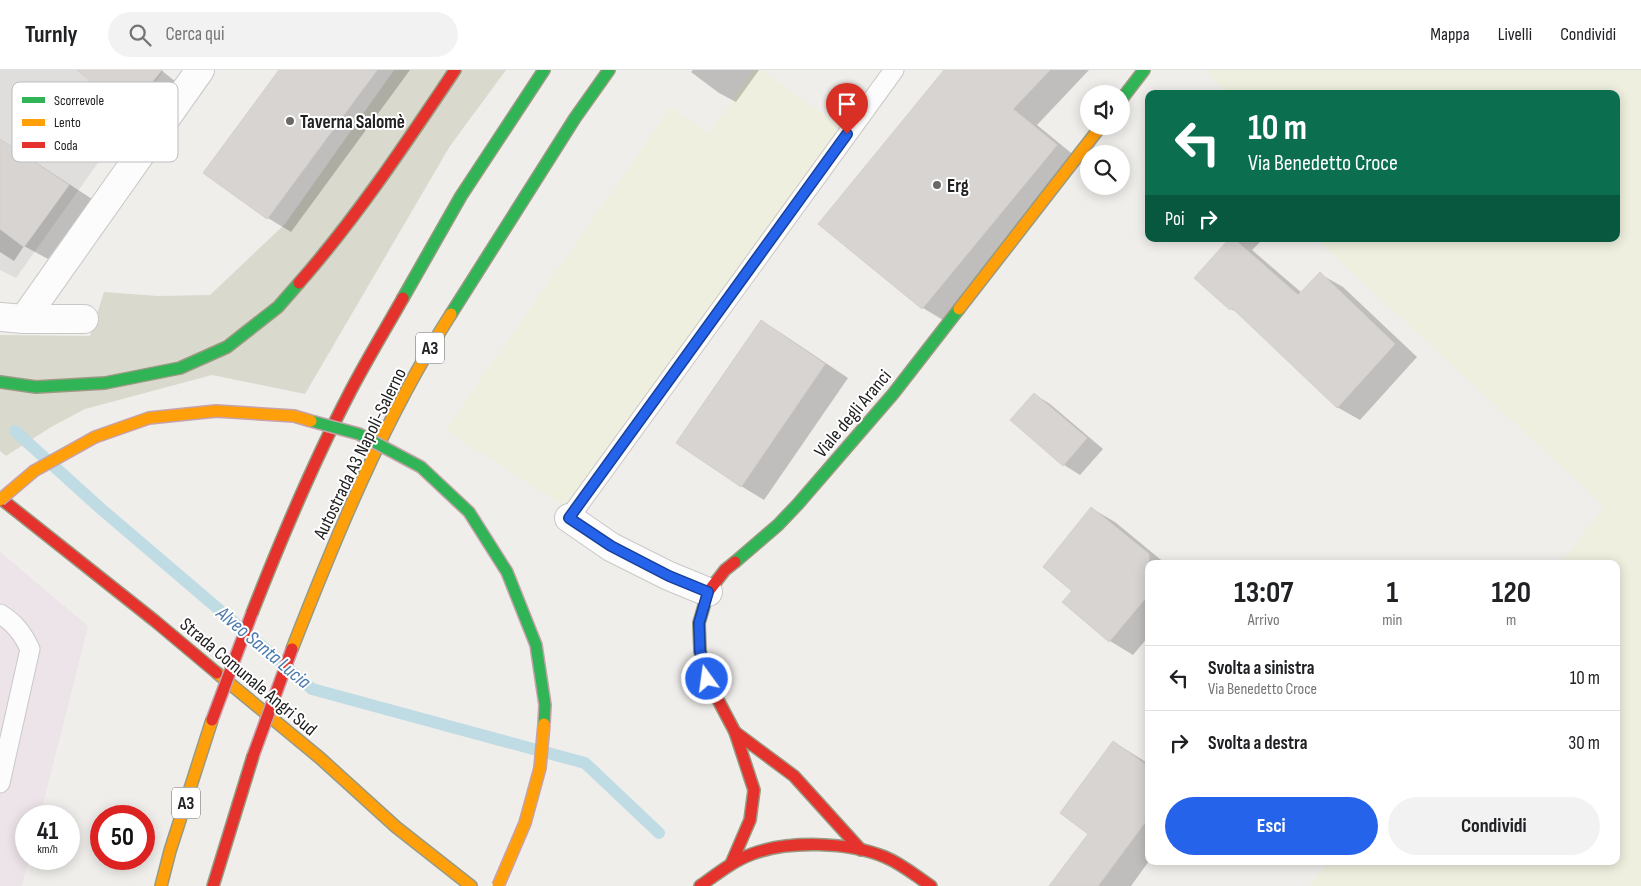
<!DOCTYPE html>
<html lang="it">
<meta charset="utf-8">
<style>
body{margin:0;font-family:"Sofia Sans Condensed",sans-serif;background:#f2f2f2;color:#202124;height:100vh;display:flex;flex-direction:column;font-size:19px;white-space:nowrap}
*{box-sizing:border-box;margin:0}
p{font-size:16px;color:#757577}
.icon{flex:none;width:28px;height:28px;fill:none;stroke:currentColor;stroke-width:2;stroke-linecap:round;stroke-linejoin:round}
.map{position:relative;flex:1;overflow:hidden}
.drawer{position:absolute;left:1145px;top:490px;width:475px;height:305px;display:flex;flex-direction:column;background:#fff;border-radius:10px;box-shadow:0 2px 12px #0003}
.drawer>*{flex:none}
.hud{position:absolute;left:1145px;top:20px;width:475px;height:152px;border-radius:10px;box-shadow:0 2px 12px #0003;background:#0b6e4f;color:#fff;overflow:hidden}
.controls{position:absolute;left:1080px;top:15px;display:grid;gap:10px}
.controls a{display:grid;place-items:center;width:50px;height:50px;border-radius:50%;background:#fff;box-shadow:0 2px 12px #0003;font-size:25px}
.speed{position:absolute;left:15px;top:735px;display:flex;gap:10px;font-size:25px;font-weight:700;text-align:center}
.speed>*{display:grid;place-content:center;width:65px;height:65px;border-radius:50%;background:#fff;box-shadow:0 2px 12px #0003;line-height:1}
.speed small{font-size:12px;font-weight:400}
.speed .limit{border:8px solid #d22;background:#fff;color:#111}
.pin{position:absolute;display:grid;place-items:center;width:42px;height:42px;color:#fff;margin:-51px -21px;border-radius:50% 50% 50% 0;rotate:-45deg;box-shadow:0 0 5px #0007}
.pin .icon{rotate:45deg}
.me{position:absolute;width:55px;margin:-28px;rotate:346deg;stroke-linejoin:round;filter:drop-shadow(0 0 4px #0008)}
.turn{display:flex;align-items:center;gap:18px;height:105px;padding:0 20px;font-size:22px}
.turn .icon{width:65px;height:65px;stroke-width:2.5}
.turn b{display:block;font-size:35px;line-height:42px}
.then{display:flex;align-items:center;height:48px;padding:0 20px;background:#0003;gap:10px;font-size:19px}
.eta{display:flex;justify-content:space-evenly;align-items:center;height:85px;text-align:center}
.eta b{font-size:30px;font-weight:700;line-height:35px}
.button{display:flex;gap:10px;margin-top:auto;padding:10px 20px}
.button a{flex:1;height:58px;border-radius:30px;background:#2563eb;color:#fff;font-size:20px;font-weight:700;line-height:58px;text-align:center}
.button a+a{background:#f2f2f2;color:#202124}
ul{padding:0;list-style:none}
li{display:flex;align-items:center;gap:15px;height:65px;padding:0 20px;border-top:1px solid #e0e0e0}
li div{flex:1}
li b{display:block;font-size:19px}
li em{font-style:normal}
header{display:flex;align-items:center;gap:30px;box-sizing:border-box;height:70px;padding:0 25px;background:#fff;border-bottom:1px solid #e0e0e0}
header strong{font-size:24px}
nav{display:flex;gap:28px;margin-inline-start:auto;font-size:18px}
.search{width:350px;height:45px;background:#f2f2f2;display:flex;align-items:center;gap:12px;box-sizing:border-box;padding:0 18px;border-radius:28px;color:#757577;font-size:19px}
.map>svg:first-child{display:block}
.residential{fill:#dfdedc}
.industrial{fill:#ede4e9}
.construction{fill:#d9d9cd}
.farmland{fill:#efefdf}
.shadow{fill:#0003}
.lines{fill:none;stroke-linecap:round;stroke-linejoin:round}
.stream{stroke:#bfdbe3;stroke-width:12}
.building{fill:#d7d4d2;stroke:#d3d0cc}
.lane-casing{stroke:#c9c8c7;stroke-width:21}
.street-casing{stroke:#c9c8c7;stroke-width:30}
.fast-casing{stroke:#999a82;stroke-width:14}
.slow-casing{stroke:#999a82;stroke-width:14}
.jam-casing{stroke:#999a82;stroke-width:14}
.lane{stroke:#fdfcfc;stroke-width:19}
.street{stroke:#fdfcfc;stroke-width:28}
.fast{stroke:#30b455;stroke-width:11}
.slow{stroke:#ff9f0a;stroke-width:11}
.jam{stroke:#e5322d;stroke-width:11}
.fast-bridge-casing{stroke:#c5a2ac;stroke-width:14;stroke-linecap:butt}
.slow-bridge-casing{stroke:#c5a2ac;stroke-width:14;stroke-linecap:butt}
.jam-bridge-casing{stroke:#c5a2ac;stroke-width:14;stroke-linecap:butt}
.fast-bridge{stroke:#30b455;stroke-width:11}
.slow-bridge{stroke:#ff9f0a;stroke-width:11}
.jam-bridge{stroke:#e5322d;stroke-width:11}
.route-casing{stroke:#184099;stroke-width:12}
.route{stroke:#2563eb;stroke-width:9}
.poi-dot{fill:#6a6968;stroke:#fff;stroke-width:2}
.labels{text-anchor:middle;stroke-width:4;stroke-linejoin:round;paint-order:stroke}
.shield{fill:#fff;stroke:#646464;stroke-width:1}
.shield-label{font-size:18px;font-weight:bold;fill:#222}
.poi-label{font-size:19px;font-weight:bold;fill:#222;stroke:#fff;text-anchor:start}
.street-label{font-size:19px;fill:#222;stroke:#fff}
.water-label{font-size:20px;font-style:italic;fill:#4a7aab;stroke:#fff}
.key{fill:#fff;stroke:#bdbdbd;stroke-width:1}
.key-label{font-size:14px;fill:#222}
</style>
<header>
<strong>Turnly</strong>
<div class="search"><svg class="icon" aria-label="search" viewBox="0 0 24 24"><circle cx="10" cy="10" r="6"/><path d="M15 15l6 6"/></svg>Cerca qui</div>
<nav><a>Mappa</a><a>Livelli</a><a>Condividi</a></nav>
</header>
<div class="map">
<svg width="1641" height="816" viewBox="0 0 1641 816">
<rect width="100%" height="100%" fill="#f0eeeb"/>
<path class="residential" d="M0,0h164l-148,208 -16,-8z"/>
<path class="industrial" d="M0,482l88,74 -48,190h-14v43h3l-7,27h-22z"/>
<path class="construction" d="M394,0h112l-56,76 -145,248 -93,-19 -127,34 -34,18 -45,29 -6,-5v-116l90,1 14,-44 54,4 52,-1 75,-71z"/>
<g class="farmland">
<path d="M753,0h8l80,57 -275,380 -121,-77 226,-323 37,27z"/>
<path d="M1204,0h437v816h-332l19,-25h288v-297h-56l44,-58 -288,-267h300v-145h-388z"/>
</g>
<g class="shadow">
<path d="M79,0h82l15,12 -32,38 -16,-9z"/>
<path d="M280,0h130l-119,162 -23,-14 -63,-46z"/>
<path d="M693,0h66l-23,32 -17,-9 -28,-21z"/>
<path d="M946,0h143l-52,55 44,36 -133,162 -25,-15 -103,-84z"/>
<path d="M0,69l92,60 -44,60 -24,-13 -10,15 -14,-9z"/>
<path d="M1228,169h35l-11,11 50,43 18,-19 23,13 74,70 -57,63 -23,-13 -97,-93 -9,-5 -2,-69z"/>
<path d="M761,251l23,14 64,43 -84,122 -23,-14z"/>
<path d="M1034,324l16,10 53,45 -23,26 -16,-10 -52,-45z"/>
<path d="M1091,438l24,14 51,42h-17v72l-16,19 -23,-14 -47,-39 11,-12z"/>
<path d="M1114,672l35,22v97l-18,25h-80l38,-52z"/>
</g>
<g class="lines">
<path class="stream" d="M15,361l85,77 212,181 273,74 74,70"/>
</g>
<g class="building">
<path d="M77,0h85l-35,42z"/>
<path d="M279,0h98l-110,149 -64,-46z"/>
<path d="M944,0h106l-37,39 44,36 -135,164 -104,-85z"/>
<path d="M0,69l69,46 -45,62 -24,-18z"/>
<path d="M1229,169h5l64,56 22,-23 75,72 -58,64 -105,-100 -2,2 -36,-32z"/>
<path d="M761,250l64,44 -84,123 -65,-44z"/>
<path d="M1034,323l53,45 -24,28 -53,-46z"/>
<path d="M1091,437l58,47v40l-40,48 -47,-40 10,-11 -29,-24z"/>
<path d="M1113,671l36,26v50l-51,69h-49l39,-52 -28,-21z"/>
</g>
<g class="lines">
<defs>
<g id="lane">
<path d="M569,448l325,-448"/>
<path d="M0,544c15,9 23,20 30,35l-30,134"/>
</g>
<g id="street">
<path d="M0,247l24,2h60"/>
<path d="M24,249l176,-249"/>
<path d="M569,448l42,29 58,29 39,16"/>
</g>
<g id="fast">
<path d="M1121,30l23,-30"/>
<path d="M403,228l58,-102 83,-126"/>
<path d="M451,244l124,-196 34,-48"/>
<path d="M0,312l36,5 69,-4 75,-15 47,-21 51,-40 21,-24"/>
<path d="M735,492l43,-37 20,-21 95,-110 66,-85"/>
</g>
<g id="slow">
<path d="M959,239l142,-183"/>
<path d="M292,579c45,-115 92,-230 159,-335"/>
<path d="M217,603l103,85 76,69 75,59"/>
<path d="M161,816l9,-35 42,-131"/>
</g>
<g id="jam">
<path d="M299,213c58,-66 107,-140 156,-213"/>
<path d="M0,428l155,123 62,52"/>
<path d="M252,543c29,-74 60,-148 97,-219 17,-33 36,-64 54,-96"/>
<path d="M735,662l59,44 67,74"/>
<path d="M731,794l19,-44 4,-30 -19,-58 -28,-53 -7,-28 -1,-28 9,-31 17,-22 10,-8"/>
<path d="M213,816l40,-130"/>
<path d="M700,816c17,-12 33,-25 52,-32 37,-14 97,-12 133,3 17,7 31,19 46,29"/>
</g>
</defs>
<use href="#lane" class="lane-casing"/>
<use href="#street" class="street-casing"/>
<use href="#fast" class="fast-casing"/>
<use href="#slow" class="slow-casing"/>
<use href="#jam" class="jam-casing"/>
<use href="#lane" class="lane"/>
<use href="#street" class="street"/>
<use href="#fast" class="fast"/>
<use href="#slow" class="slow"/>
<use href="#jam" class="jam"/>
<defs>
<path id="fast-bridge" d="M311,351l48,13 62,33 48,45 38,60 29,73 9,60 -1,19"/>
<g id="slow-bridge">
<path d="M0,430l34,-29 61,-34 54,-19 67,-7 78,5 17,5"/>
<path d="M498,816l27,-63 15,-55 4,-44"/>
</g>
<g id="jam-bridge">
<path d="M212,650l40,-107"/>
<path d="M253,686l39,-107"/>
</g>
</defs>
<use href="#fast-bridge" class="fast-bridge-casing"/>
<use href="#slow-bridge" class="slow-bridge-casing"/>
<use href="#jam-bridge" class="jam-bridge-casing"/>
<use href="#fast-bridge" class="fast-bridge"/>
<use href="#slow-bridge" class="slow-bridge"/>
<use href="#jam-bridge" class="jam-bridge"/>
</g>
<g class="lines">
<defs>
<path id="route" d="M707,609l-7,-28 -1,-28 9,-31 -39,-16 -58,-30 -42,-28 278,-384"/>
</defs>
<use href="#route" class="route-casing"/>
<use href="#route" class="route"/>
</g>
<g class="poi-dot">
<circle cx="290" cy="51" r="5"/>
<circle cx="937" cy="115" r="5"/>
</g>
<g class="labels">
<g class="shield">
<rect x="416" y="262.5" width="28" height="31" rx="4"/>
<rect x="172" y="717.5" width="28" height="31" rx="4"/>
</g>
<g class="shield-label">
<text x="430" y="284">A3</text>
<text x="186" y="739">A3</text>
</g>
<g class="poi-label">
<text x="300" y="58">Taverna Salomè</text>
<text x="947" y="122">Erg</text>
</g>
<g class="street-label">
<text transform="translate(852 343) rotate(-50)" y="7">Viale degli Aranci</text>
<text transform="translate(359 383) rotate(-64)" y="7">Autostrada A3 Napoli-Salerno</text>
<text transform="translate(249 606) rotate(40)" y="7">Strada Comunale Angri Sud</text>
</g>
<g class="water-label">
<text transform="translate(264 577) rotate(40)" y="7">Alveo Santa Lucia</text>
</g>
</g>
<rect x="12" y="12" width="166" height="80" rx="8" class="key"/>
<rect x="22" y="27" width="23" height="6" fill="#30b455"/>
<rect x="22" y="49" width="23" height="7" fill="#ff9f0a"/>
<rect x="22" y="72" width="23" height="6" fill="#e5322d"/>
<g class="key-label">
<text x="54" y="35">Scorrevole</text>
<text x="54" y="57">Lento</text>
<text x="54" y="80">Coda</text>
</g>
</svg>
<div class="controls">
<a><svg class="icon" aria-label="sound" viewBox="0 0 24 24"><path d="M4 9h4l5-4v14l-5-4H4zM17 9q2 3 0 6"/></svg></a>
<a><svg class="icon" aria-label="search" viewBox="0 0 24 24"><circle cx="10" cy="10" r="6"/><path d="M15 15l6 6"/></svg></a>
</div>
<div class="speed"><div>41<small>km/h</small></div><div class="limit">50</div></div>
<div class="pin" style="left:847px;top:64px;background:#d93025"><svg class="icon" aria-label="arrive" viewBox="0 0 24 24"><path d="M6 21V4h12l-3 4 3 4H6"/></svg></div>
<svg class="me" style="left:707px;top:609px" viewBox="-20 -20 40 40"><circle r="17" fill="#2563eb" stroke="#fff" stroke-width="3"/><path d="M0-11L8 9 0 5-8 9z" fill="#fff"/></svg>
<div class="hud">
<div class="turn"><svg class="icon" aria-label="left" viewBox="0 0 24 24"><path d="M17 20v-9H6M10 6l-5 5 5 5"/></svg><div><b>10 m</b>Via Benedetto Croce</div></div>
<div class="then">Poi<svg class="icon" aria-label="right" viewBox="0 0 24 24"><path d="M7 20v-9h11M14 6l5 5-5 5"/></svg></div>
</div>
<section class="drawer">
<div class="eta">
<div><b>13:07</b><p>Arrivo</p></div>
<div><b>1</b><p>min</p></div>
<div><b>120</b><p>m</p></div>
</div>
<ul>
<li><svg class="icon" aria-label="left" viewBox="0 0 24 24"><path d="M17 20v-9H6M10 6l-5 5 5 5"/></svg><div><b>Svolta a sinistra</b><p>Via Benedetto Croce</p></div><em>10 m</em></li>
<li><svg class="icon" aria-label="right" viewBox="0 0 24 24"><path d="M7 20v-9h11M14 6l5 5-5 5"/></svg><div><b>Svolta a destra</b></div><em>30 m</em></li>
</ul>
<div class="button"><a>Esci</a><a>Condividi</a></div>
</section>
</div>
